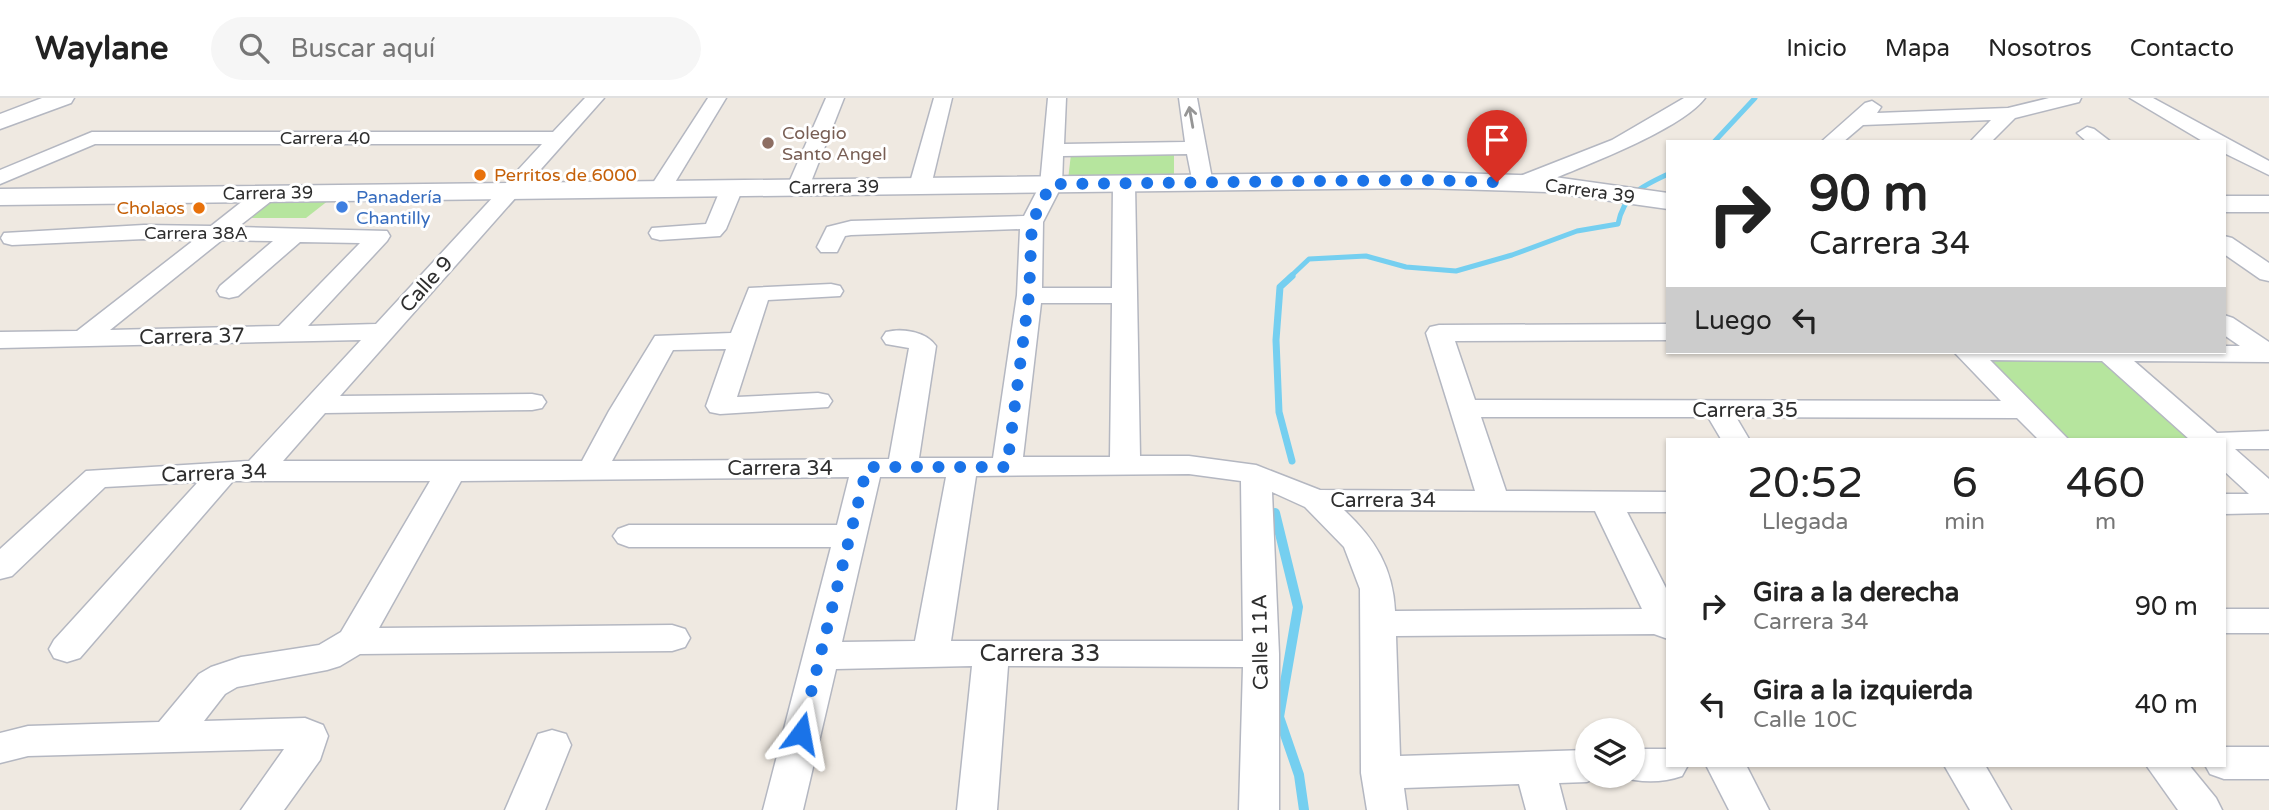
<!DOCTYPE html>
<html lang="es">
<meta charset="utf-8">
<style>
body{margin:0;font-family:"Varela Round",sans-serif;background:#f6f6f6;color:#222;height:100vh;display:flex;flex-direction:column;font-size:26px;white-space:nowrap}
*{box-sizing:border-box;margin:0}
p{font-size:23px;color:#767676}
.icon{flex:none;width:38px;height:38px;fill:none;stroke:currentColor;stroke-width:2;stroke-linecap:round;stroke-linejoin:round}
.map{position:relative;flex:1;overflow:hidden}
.side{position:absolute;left:1666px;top:340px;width:560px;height:329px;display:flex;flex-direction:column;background:#fff;border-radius:0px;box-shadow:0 2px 5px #0004}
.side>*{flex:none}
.hud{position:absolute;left:1666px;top:42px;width:560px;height:214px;border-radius:0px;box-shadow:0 2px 5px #0004;background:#fff;color:#222;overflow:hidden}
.buttons{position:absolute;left:1575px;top:620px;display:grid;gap:14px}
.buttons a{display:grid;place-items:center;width:70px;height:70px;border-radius:50%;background:#fff;box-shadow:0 2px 5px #0004;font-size:35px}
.pin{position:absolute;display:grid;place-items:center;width:60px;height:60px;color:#fff;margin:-72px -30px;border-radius:50% 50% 50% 0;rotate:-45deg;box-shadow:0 0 7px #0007}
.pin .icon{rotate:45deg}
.me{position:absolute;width:77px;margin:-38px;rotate:13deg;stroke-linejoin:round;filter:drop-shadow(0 0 5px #0008)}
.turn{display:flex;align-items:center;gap:24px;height:147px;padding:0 28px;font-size:32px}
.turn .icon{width:91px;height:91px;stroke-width:2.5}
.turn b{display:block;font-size:49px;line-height:60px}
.then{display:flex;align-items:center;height:66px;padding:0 28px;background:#0003;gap:14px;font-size:26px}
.eta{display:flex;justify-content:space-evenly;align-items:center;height:119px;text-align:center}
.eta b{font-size:42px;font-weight:600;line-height:49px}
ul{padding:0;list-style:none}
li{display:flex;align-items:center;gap:21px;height:98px;padding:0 28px}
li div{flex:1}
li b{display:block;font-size:26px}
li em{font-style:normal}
header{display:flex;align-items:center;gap:42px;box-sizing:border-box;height:98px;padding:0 35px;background:#fff;border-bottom:2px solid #e0e0e0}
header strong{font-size:33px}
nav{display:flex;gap:38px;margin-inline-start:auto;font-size:24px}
.search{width:490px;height:63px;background:#f6f6f6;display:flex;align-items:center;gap:18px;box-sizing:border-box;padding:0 24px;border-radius:38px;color:#767676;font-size:26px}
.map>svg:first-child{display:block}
.green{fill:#b6e59e}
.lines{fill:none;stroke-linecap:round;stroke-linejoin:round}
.stream-far2{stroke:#75cff0;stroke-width:5}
.stream-far1{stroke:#75cff0;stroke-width:7}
.stream{stroke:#75cff0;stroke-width:10}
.minor-casing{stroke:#b4b7c1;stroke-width:3}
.tertiary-casing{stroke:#b4b7c1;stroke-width:3}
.minor{fill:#fff;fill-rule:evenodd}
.tertiary{fill:#fff;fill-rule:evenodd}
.oneway{stroke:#969696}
.route{stroke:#1a73e8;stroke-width:12;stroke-dasharray:0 21.6}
.education-dot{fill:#8d6e63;stroke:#fff;stroke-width:2.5}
.food-dot{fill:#e8710a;stroke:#fff;stroke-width:2.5}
.shop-dot{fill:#3f7fe0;stroke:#fff;stroke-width:2.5}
.labels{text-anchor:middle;stroke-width:6;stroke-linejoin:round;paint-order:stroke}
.far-education-label{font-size:18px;fill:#785e54;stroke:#fff;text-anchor:start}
.far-street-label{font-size:18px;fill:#2e2e2e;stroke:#fff}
.far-food-label{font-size:18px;fill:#c56008;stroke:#fff;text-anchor:start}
.far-shop-label{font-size:18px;fill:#366cbe;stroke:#fff;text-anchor:start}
.street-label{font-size:21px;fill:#2e2e2e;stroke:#fff}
.near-street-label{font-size:24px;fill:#2e2e2e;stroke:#fff}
</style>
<header>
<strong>Waylane</strong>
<div class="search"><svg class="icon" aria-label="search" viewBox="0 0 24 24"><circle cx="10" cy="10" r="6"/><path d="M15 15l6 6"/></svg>Buscar aquí</div>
<nav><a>Inicio</a><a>Mapa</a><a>Nosotros</a><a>Contacto</a></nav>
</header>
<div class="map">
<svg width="2269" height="712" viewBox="0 0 2269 712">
<rect width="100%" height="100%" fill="#efe9e1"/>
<g class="green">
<path d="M1174,55v25l-106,2 3,-26z"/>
<path d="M269,99l60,3 -23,18h-59z"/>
<path d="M1967,254l142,1 97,86h-152z"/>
</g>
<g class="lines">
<g class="stream-far2">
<path d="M1714,44l41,-44"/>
<path d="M1290,179l19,-18 57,-3 40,11 50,4 56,-16 65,-24 41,-7c6,-30 24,-38 50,-50"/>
</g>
<path class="stream-far1" d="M1292,178l-12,11 -4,53 3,72 13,49"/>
<path class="stream" d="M1275,415l23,94 -19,110 20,58 5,35"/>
<defs>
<g id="minor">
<path d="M585,0h19l-264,298 192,-2 10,2 4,6 -4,6 -10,2 -207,3 -42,48h299l27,-50 46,-75 76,-3 18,-45 82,-4 9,2 3,5 -3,5 -72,4 -31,97 81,-4 10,2 4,6 -4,6 -108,7 -10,-2 -4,-6 20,-57 -53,1 -61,111 277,-2 20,-111 -23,-4 -4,-6 4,-6c16,-4 40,-1 50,14l-17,112h74l24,-163 3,-66 -169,6 -6,1 -8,16h-16l-4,-5 10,-20 24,-6 173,-5 16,-31 8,-87h18l-2,46 121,-2 -6,-44h18l16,86 -3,5h-16l-7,-35 -124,2 -1,29 -19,37 -1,66h70l1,-104 3,-5h16l3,5 5,272h49l67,9 64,25 155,1 -49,-158 4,-6 9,-2 229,-1v16l-213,1 20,59 526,1 -47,-49h270v-6h16l-16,-11v-20l9,3 36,24v20l-135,-1 83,72 52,-2v18h-34l34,30v34l-45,1v-20h25l-25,-23v-32h-35l-87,-78 -112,-1 78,79h-30l-21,-21 -281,-1 13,22h-28l-13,-22h-227l25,74 162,1v20h-41l41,80v47l-14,-5 -258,2 4,120 187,-6v25h15l-15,7 -28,1 7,27h-40l-7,-26 -115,4 3,22h-40l-6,-37 -1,-184 -16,-42 -39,-40 -33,-15 7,162v156h-40l4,-143 -235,-1 -11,144h-40l15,-144 -136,3 -33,141h-40l68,-263h-202l-11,-4 -5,-7 5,-7 11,-4h208l12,-48 -388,4 -82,147 293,-3 13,4 5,9 -5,9 -13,4 -312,3 -20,12 -13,4 -90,17 -12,7 -21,27 101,-3 18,7 5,11 -8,24 -36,50h-43l43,-61 -256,7 -28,7v-30l28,-7 131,-4 40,-48 12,-7 30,-10 78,-12 22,-13 89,-151h-197l-153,177 -13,4 -13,-4 -5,-9 5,-9 144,-158 -93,5 -93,89 -12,3v-30l86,-78 163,-10 112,-121 -361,8v-16l77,-1 117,-91 -50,-1 -132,6 -8,-2 -3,-5 3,-5 140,-8 67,1 48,-38h16l3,5 -3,5 -37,29 149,4 3,5 -3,5 -79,85 68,-2 166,-180h-447l-95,40v-14l92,-38h461zM222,142l51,1 -53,45 -3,5 3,5 9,2 9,-2 62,-54 60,1 -81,83 -169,4zM1041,205h71l-2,154h-87zM1189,376l52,7 2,160h-292l25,-165zM880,379h66l-31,164 -73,1zM1344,412l251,1 47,98 -247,2c-2,-43 -20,-72 -51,-101z"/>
<path d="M708,0h18l-58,96h-16l-3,-5z"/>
<path d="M826,0h18l-35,89 -3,5h-16l-3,-5z"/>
<path d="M934,0h18l-21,88 -3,5h-16l-3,-5z"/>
<path d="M1684,0h21c-26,34 -132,72 -174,90h-16l-3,-5 3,-5 97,-38z"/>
<path d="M2049,0h32l-2,4 -64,16 -24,24h-21l21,-22 -128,5 -20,17h-22l44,-39 7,-2 9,6 -4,6 131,-5z"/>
<path d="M2130,0h23l116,63v14l-45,-22v-11h-20z"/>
<path d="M2087,29l7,2 17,13h-24l-10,-9z"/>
<path d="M732,84l8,1 3,5 -17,41 -6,7 -60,4 -8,-2 -3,-5 3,-5 54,-4 15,-36 3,-5z"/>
<path d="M2224,138l8,2 37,25v18l-9,-2 -36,-25z"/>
<rect x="2224" y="511" width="45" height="24"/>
<path d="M552,632l14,4 5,11 -26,65h-40l33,-76z"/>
<path d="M2224,649h45v32h-45l-14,-5 -5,-9h19z"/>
<path d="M1633,651h35v16h20l-6,11c-20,7 -43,7 -63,0l14,-1z"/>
<path d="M1706,667h40l23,45h-40z"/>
<path d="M1944,667h41l26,45h-41z"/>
<path d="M2146,667h43l27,33 6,12h-44z"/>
</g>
<g id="tertiary">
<path d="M42,0h32l-3,5 -71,26v-15z"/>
<path d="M1422,74l125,4 121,17v16l-121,-17 -125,-4 -1422,17v-16z"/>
<rect x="2224" y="98" width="45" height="16"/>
</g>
</defs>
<use href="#minor" class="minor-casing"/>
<use href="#tertiary" class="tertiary-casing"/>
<use href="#minor" class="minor"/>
<use href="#tertiary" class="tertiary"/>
</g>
<defs><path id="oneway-shaft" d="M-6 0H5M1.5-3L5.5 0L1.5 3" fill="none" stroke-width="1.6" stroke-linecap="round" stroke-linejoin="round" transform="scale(1.75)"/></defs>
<use class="oneway" href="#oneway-shaft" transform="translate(1191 19) rotate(-100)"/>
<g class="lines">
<path class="route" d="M801,635l66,-266h140l22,-172 3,-73 19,-38 371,-4 75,2"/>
</g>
<circle class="education-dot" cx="768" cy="45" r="7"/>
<g class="food-dot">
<circle cx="480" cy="77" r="7"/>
<circle cx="199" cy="110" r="7"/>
</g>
<circle class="shop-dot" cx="342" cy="109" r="7"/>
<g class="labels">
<g class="far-education-label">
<text x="782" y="41">Colegio<tspan x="782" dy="21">Santo Angel</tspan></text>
</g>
<g class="far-street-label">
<text x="325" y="46">Carrera 40</text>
<text transform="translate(834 89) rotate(-1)" y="6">Carrera 39</text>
<text transform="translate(1590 93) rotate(8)" y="6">Carrera 39</text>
<text transform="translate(268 95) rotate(-1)" y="6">Carrera 39</text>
<text x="196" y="141">Carrera 38A</text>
</g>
<g class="far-food-label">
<text x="494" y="83">Perritos de 6000</text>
<text x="185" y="116" text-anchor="end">Cholaos</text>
</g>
<g class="far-shop-label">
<text x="356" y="105">Panadería<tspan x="356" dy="21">Chantilly</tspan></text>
</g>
<g class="street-label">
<text transform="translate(426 186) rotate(-48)" y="7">Calle 9</text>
<text transform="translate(192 238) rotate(-1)" y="7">Carrera 37</text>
<text x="1745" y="319">Carrera 35</text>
<text x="780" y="377">Carrera 34</text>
<text transform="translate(214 375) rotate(-2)" y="7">Carrera 34</text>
<text x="1383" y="409">Carrera 34</text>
<text transform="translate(1260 544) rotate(-91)" y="7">Calle 11A</text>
</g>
<g class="near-street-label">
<text x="1040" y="563">Carrera 33</text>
</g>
</g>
</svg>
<div class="buttons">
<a><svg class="icon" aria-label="layers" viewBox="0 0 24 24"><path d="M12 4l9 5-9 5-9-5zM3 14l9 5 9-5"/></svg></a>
</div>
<div class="pin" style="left:1497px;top:84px;background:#d93025"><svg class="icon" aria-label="arrive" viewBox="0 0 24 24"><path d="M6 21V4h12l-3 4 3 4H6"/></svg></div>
<svg class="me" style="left:801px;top:635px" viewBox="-20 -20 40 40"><path d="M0-17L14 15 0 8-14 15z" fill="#1a73e8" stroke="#fff" stroke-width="4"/></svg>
<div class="hud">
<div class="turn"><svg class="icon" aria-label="right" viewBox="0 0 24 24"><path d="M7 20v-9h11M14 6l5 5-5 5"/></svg><div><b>90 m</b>Carrera 34</div></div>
<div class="then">Luego<svg class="icon" aria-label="left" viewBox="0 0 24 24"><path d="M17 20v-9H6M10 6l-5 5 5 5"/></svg></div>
</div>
<section class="side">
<div class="eta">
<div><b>20:52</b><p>Llegada</p></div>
<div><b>6</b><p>min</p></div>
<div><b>460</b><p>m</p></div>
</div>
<ul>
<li><svg class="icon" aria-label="right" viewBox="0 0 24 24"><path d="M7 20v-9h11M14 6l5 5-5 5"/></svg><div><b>Gira a la derecha</b><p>Carrera 34</p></div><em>90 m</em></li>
<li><svg class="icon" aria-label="left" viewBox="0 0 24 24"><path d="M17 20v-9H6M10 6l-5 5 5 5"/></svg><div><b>Gira a la izquierda</b><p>Calle 10C</p></div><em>40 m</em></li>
</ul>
</section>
</div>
